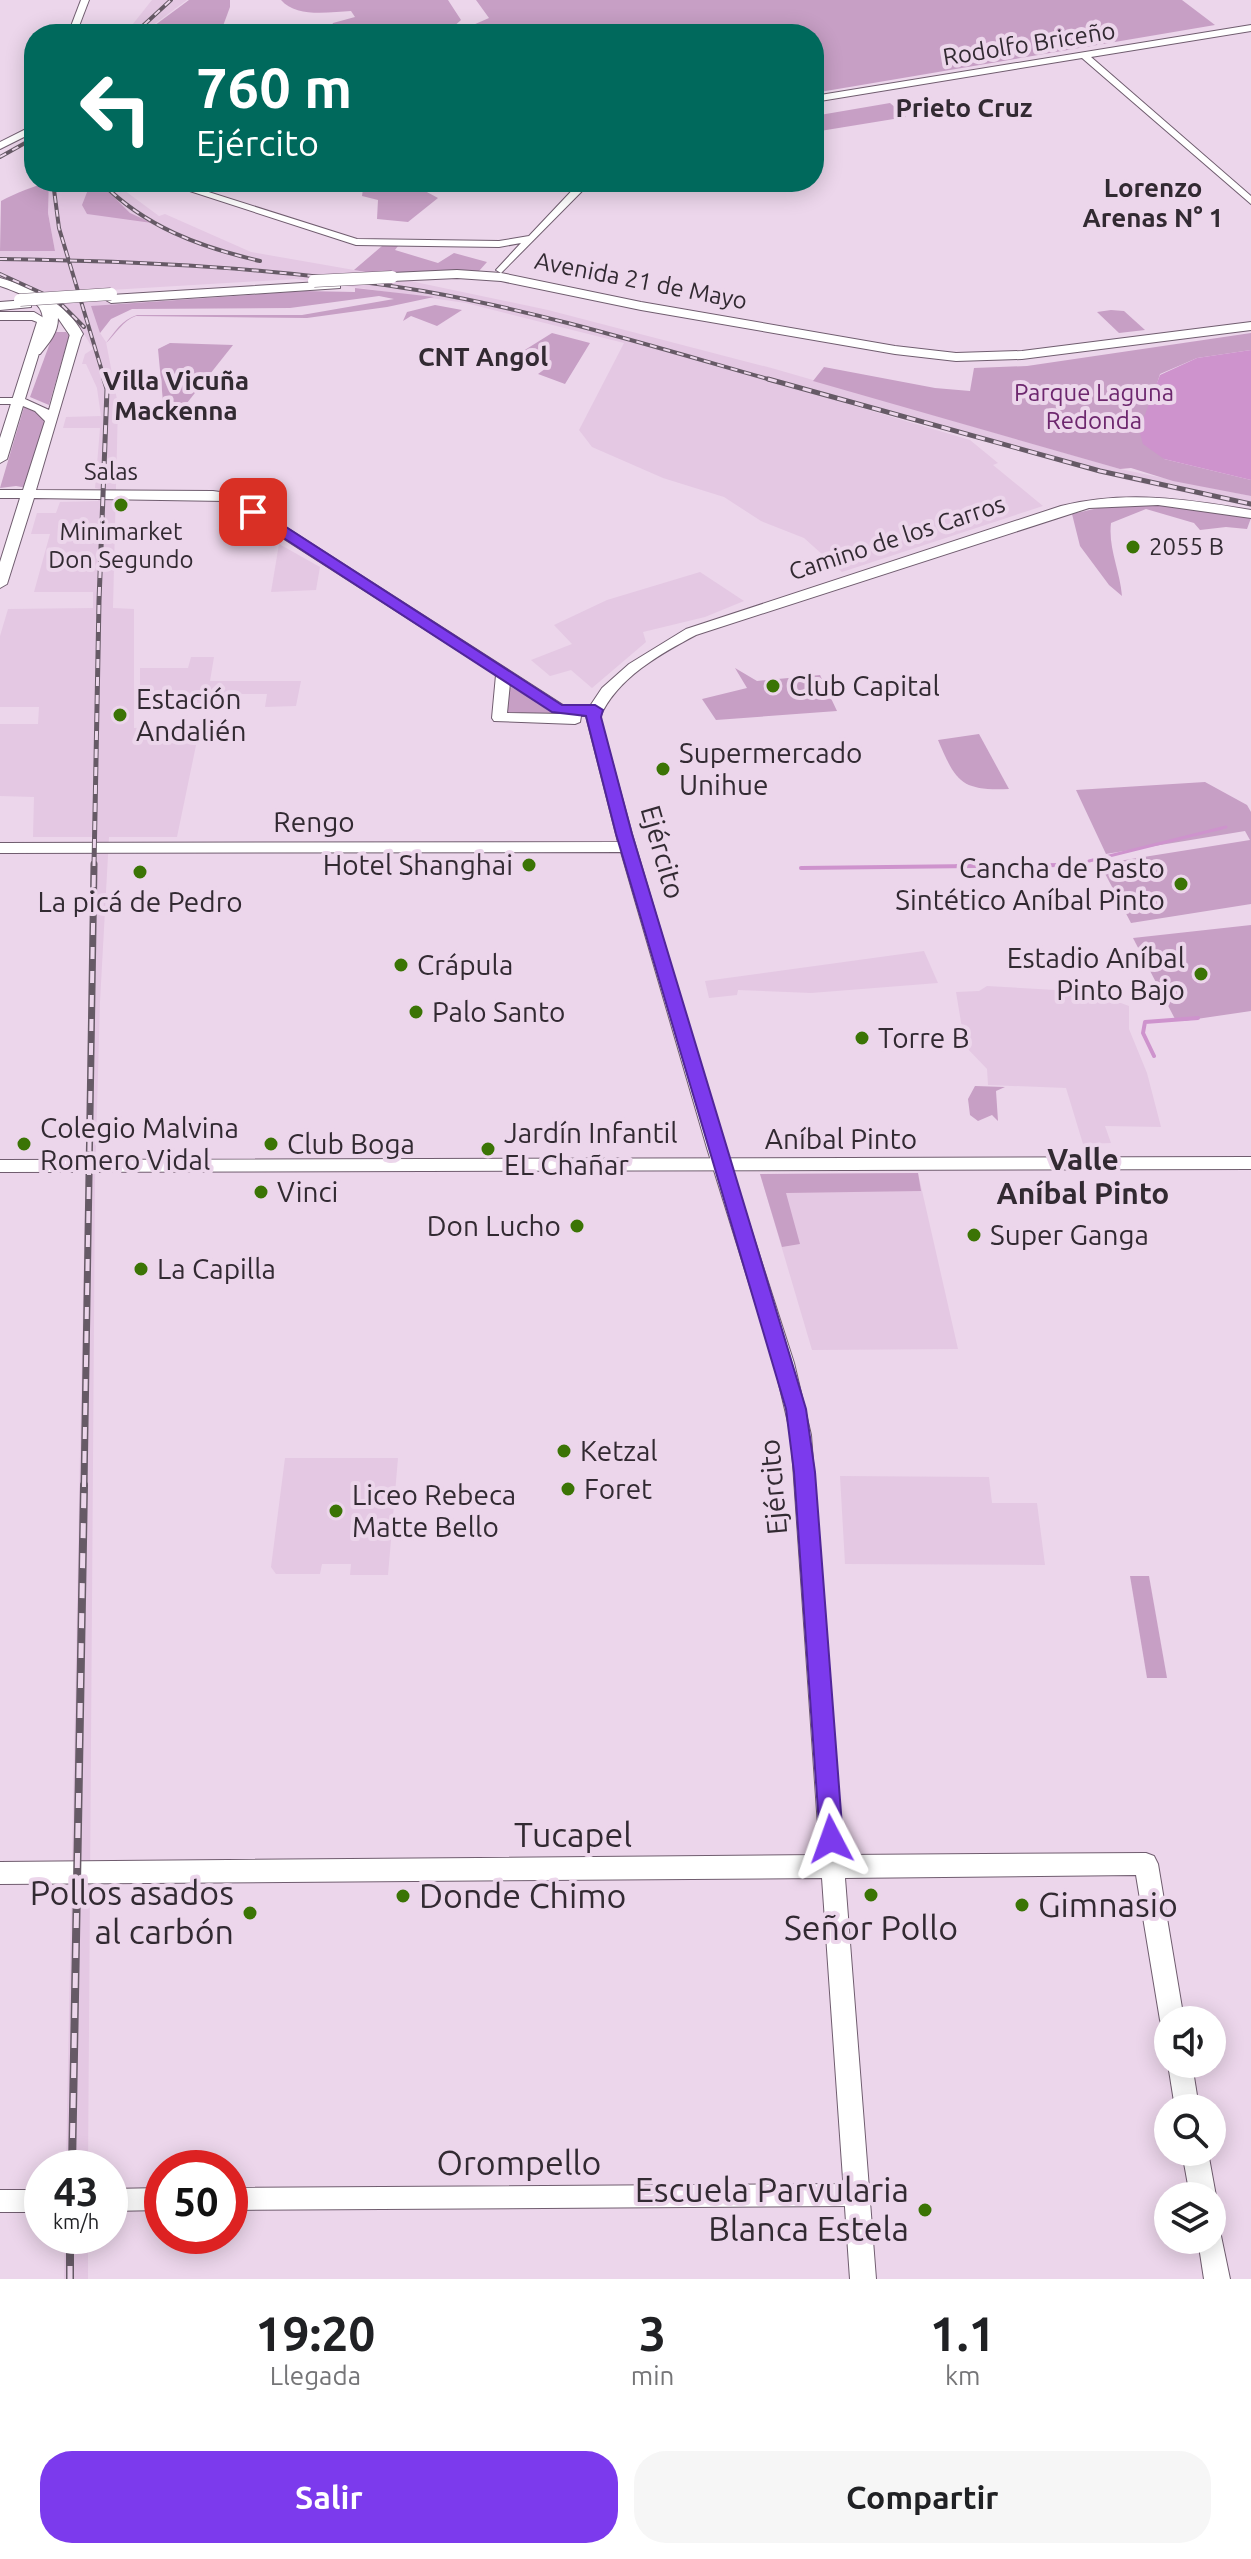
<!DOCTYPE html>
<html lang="es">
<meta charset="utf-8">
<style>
body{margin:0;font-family:Ubuntu,sans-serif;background:#f6f6f6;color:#202124;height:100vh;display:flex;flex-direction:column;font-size:30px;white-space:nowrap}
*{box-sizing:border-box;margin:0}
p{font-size:26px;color:#757577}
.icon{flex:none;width:44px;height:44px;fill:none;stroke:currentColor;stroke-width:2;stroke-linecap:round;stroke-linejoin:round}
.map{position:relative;height:2279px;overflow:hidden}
.drawer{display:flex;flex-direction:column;background:#fff;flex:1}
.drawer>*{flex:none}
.banner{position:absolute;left:24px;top:24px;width:800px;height:168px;border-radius:32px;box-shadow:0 4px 20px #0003;background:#00695c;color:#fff;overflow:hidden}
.controls{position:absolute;left:1154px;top:2006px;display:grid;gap:16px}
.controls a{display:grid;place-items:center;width:72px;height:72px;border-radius:50%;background:#fff;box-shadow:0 4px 20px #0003;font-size:40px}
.speed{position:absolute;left:24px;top:2150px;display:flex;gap:16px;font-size:40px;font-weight:700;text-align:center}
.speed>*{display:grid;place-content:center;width:104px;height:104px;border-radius:50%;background:#fff;box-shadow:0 4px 20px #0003;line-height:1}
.speed small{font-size:20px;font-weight:400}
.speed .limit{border:12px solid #d22;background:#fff;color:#111}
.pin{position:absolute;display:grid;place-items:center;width:68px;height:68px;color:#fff;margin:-34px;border-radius:16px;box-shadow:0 4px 12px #0006}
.me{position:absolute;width:88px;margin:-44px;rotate:356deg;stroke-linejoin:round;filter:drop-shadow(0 0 6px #0008)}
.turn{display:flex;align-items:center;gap:28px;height:168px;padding:0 40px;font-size:36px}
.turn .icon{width:104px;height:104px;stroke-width:2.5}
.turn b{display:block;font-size:56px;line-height:68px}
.eta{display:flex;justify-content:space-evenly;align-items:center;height:136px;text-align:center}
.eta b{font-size:48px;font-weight:700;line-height:56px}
.button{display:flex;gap:16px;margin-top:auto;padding:16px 40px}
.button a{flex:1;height:92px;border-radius:32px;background:#7c3aed;color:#fff;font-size:32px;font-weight:700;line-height:92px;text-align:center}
.button a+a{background:#f6f6f6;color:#202124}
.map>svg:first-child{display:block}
.built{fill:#e4c8e3}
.green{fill:#c79fc5}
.water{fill:#ce93cd}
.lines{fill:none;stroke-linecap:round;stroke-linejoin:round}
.stream-far1{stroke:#ce93cd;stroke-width:3}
.stream{stroke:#ce93cd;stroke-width:4}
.tertiary-casing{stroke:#705d6f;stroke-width:2}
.secondary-casing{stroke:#705d6f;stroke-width:2}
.primary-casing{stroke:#705d6f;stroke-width:2}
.tertiary{fill:#fff;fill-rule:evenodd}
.secondary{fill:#fff;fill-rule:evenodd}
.primary{fill:#fff;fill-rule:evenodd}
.rail-far3-casing{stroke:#665a66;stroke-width:4}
.rail-far2-casing{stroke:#665a66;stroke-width:5}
.rail-far1-casing{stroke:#665a66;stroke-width:7}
.rail-casing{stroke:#665a66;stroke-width:8}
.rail-far3{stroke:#ecd6eb;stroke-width:2;stroke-dasharray:7;stroke-linecap:butt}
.rail-far2{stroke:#ecd6eb;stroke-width:3;stroke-dasharray:9;stroke-linecap:butt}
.rail-far1{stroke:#ecd6eb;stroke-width:4;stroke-dasharray:12;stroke-linecap:butt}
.rail{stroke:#ecd6eb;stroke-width:5;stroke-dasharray:15;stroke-linecap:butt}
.primary-bridge-casing{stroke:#705d6f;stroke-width:13;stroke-linecap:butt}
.primary-bridge{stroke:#fff;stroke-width:12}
.route{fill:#7c3aed;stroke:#51269a;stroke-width:2}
.poi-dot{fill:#3b7405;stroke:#ecd6eb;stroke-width:3}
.labels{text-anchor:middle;stroke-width:8;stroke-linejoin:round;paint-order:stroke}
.far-street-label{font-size:24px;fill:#322a32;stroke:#ecd6eb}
.far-park-label{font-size:24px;fill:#6d276e;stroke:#ecd6eb}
.far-poi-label{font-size:24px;fill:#322a32;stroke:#ecd6eb}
.far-neighbourhood-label{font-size:26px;font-weight:bold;fill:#322a32;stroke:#ecd6eb}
.poi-label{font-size:28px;fill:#322a32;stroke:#ecd6eb;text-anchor:start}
.street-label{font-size:28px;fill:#322a32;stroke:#ecd6eb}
.neighbourhood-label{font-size:30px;font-weight:bold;fill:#322a32;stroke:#ecd6eb}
.near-street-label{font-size:34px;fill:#322a32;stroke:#ecd6eb}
.near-poi-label{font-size:34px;fill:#322a32;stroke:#ecd6eb;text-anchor:end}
</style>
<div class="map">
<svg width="1251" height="2279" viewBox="0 0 1251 2279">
<rect width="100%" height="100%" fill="#ecd6eb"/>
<g class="built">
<path d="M152,0h35l-46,34h-16z"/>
<path d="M49,182h64l46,34 6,-2 86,38 126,22 171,36 227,59 345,100 131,27v11l-124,-27 -282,-77 125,37 28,23 -5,2 50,41 -201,66 -38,-34 -43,-17 -37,-24 -61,-19 -71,-31 -13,-17 45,-87 -158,-40 -170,-24 -186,11 2,16 -12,27 6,9 12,63 -5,203 21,1v119l66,-2 -23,111h-68l-9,165 -5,179 -7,987h-22l26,-1331h-59l1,-40 -34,-1v-72h38l1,-17h-39v-71l8,-27 85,-1v-16h-59l16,-58h-19l6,-21h19l4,-11 38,-1 1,-12 -4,-1 5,-60h-37l3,-11 35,-1 -4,-28 -11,-24h-4l3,-10 8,-5 -18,-30 -14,-12 -27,-18 -34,-11v-27h55l-7,-38z"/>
<path d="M279,544l41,23 -4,23 -45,2z"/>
<path d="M700,572l44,29 -39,16 -62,15 3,10 -54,46 -21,-18 -21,6 -19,-16 41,-16 -18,-19 53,-25z"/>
<path d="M191,657h23l-4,24h91l-5,25 -31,1 2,-13h-60l-4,13 -63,-3v-36h48z"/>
<path d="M924,951l14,32 -127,10 -73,-3 -1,5 -28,3 -4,-17z"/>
<path d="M987,986l104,6 38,14v23l18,44 14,54 -56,-1 6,17 -28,1 -17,-56 -78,-3 -1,-16 -22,-23 -9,-54 23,-1z"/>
<path d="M918,1173l40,176 -146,1 -52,-176z"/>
<path d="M285,1458h113l-10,117h-38l1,-11h-29l-2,10h-44l-5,-7z"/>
<path d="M840,1476l149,1 3,26h45l8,62 -200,-1z"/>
<path d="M65,2236h23v43h-24z"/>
</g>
<g class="green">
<path d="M189,0h41v7l-10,27h-77z"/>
<path d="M281,0h167l13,20 -9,8 5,6h-160l16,-3 15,2 5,-10 22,-6 -4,-6c-21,1 -55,7 -70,-11z"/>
<path d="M476,0h706l33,25 -401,68v-59h-338l-3,-9 16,-7z"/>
<path d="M890,103l16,14 -92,15v-16z"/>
<path d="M49,182l-1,31 7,38h-55l1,-50c15,-8 33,-15 48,-19z"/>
<path d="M91,182h8l31,31 22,10 -65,-9 -5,-9z"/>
<path d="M364,182h89l-28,9 13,7 -30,24 -31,-3 1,-19 -16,-4z"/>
<path d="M382,246h16l-3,4 43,13 16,-10 33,9 -8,9 -102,3 -23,-4z"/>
<path d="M355,288l79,9 -47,10 -80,11 -171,-2c-13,4 -20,18 -30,27 9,-11 15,-23 31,-28h165l92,-16 -15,-3 -89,12 -158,1 -21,10 -11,14 -9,-27 214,-15 50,1z"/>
<path d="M435,305l27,5 -25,16 -26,-10 -8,5 4,-9z"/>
<path d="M1111,310l13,1 21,19 -26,3 -22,-21z"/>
<path d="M54,332h12l3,4 -20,69 -19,-8z"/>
<path d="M552,333l38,10 -25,41 -27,-10 11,-8 -29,-13z"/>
<path d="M1251,333v17l-54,8 -37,16 -10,32 14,53 87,21v16l-78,-15 -42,-13 -11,1 -307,-88 11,-14 111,21 35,3 4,-23 53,-2z"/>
<path d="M170,343l63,2 -50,63 -19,4 -6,-63z"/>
<path d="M24,407l15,6 8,10 -20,65 -11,-2 -16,2z"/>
<path d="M1144,504l43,3 64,11 -4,11 -21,-2 -26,3 -6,-7 -48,-14 -35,14c-3,25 9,47 11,73l-13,-11 -29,-39 -8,-32 35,-8z"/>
<path d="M735,668l22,13 63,-6 17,36 -121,9 -14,-21 45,-11z"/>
<path d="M511,687l42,24 -1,3h-44v-24z"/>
<path d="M979,734l30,55c-48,2 -53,-7 -71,-49z"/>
<path d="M1205,782l42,23 4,7v92l-120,19 -31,-59 150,-24 -5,-9 -139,23 -30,-64z"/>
<path d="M1251,925v86l-68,10 -8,-2 -42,-81z"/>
<path d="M975,1086l30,1 -9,4 2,30 -6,-6 -14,6 -8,-6 -2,-16z"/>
<path d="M918,1173l3,18 -135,2 14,51 -18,3 -22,-73z"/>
<path d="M1130,1576h19l18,102h-20z"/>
</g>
<path class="water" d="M1251,350v130l-87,-21 -21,-15 -4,-14 21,-55 37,-17z"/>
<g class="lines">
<g class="stream-far1">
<path d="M1089,861l137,-34"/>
<path d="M956,866l115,-1"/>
</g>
<g class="stream">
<path d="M801,868l270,-3"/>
<path d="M1154,1056l-11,-23 2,-11 53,-4"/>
</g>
<defs>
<g id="tertiary">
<path d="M81,0h8l-13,34h-8z"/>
<path d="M1251,25v6l-160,26 160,139v8l-169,-146 -268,44v-6z"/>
<path d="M34,125v7l-34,17v-7z"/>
<path d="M162,182h15l180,57 142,2 30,-5 51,-54h11l-90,91 -5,-3 25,-27 -22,4 -143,-2z"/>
<path d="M0,398h19l6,3 -6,3h-19z"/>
<path d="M1251,1157v12l-1251,3v-12z"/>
<path d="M857,2184l8,3 3,8 -3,8 -8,3 -627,4v-22z"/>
<path d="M162,2188v22l-52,1v-22z"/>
<rect x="0" y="2190" width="42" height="22"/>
</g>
<g id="secondary">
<path d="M0,312h34l15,9 -24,78 24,11 21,-76 6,-4 6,4 -46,156 177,1 21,3 329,211 27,1 12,-18 27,-24 57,-35 375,-123c65,-16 125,-7 190,4v8l-93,-13 -69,3 -393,127c-36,19 -79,43 -96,82l32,117 93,314 69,215 17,72 32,420 303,-2 8,3 4,8 26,156h-16v11l-5,-2 -3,-9 -24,-145 -291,3 31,401h-26l-28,-401 -822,6v-22l820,-7 -29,-420 -17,-72 -67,-215 -86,-296 -621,1v-10l618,-1 -32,-126h-5l-1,6 -5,2 -81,-3 -2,-3 4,-43 -271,-174 -191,-3 -27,86 -7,4v-26l20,-64h-20v-8h23l22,-69 -10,-10 -12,-5 -16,53 -7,4v-25l37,-116 -5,-2h-32zM510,683l43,28 11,3 -57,-1z"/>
<path d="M1168,2064h24l7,44h-24z"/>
<path d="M1182,2152h26l8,44 -4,9v-9h-22z"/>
<path d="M1212,2227l8,4 10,48h-26l-6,-39h14z"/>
</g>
<g id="primary">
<path d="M457,270l44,3 140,29 254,44 61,7 66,-2 229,-29v8l-229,29 -66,2 -61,-7 -254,-44 -140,-29 -44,-3 -65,3 -7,-4 7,-4z"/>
<path d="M0,278c32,9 67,25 83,56l-2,3h-10l-13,-19c0,15 -9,25 -18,36h-10l-2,-3c29,-39 13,-51 -28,-65z"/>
<path d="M335,281l5,1v6l-229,15 -7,-4 7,-4z"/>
<path d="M26,300l5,1v6l-31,3v-8z"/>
</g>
</defs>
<use href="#tertiary" class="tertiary-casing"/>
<use href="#secondary" class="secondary-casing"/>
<use href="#primary" class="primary-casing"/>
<use href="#tertiary" class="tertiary"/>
<use href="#secondary" class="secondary"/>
<use href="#primary" class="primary"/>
<defs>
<g id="rail-far3">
<path d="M134,34l37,-34"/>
<path d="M0,157l34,-19"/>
<path d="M53,182l6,46 46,153"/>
<path d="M101,182c44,45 99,65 159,79"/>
<path d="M0,259c142,2 283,9 423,32 119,21 235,57 352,90"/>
<path d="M0,274l57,26 27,27"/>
</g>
<g id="rail-far2">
<path d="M768,379l332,92 151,33"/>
<path d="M94,866l5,-265 8,-212 -3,-10"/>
</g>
<path id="rail-far1" d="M84,1487l10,-623"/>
<g id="rail">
<path d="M72,2168l12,-683"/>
<path d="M70,2236v43"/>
</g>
</defs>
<use href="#rail-far3" class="rail-far3-casing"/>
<use href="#rail-far2" class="rail-far2-casing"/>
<use href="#rail-far1" class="rail-far1-casing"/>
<use href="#rail" class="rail-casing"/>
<use href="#rail-far3" class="rail-far3"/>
<use href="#rail-far2" class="rail-far2"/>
<use href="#rail-far1" class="rail-far1"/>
<use href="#rail" class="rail"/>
<defs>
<g id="primary-bridge">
<path d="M314,281l78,-4"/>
<path d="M20,300l91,-6"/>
</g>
</defs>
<use href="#primary-bridge" class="primary-bridge-casing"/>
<use href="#primary-bridge" class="primary-bridge"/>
</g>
<path class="route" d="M248,509h10l304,196h33l8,5 -2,7 31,117 174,575 9,63 28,367 -3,8 -9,3 -8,-3 -3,-8 -26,-367 -8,-63 -170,-575 -30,-118 -34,-4 -304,-197z"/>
<g class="poi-dot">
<circle cx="121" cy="505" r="8"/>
<circle cx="1133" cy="547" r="8"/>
<circle cx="773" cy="686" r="8"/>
<circle cx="120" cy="715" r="8"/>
<circle cx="663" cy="769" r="8"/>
<circle cx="529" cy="865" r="8"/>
<circle cx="140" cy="872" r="8"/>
<circle cx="1181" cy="884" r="8"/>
<circle cx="401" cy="965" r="8"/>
<circle cx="1201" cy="974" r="8"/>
<circle cx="416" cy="1012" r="8"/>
<circle cx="862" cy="1038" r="8"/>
<circle cx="24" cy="1144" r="8"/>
<circle cx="271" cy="1144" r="8"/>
<circle cx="488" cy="1149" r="8"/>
<circle cx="261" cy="1192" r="8"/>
<circle cx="577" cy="1226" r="8"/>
<circle cx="974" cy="1235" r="8"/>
<circle cx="141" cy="1269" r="8"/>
<circle cx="564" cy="1451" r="8"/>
<circle cx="568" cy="1489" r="8"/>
<circle cx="336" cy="1511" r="8"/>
<circle cx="871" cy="1895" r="8"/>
<circle cx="403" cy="1896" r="8"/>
<circle cx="1022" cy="1905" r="8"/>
<circle cx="250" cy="1913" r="8"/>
<circle cx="925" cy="2210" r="8"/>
</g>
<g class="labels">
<g class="far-street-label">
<text transform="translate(1029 44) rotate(-9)" y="8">Rodolfo Briceño</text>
<text transform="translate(641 281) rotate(11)" y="8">Avenida 21 de Mayo</text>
<text x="111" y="480">Salas</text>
<text transform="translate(897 538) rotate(-18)" y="8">Camino de los Carros</text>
</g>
<g class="far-park-label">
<text x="1094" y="401">Parque Laguna<tspan x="1094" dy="28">Redonda</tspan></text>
</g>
<g class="far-poi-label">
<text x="121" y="540">Minimarket<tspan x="121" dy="28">Don Segundo</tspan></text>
<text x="1149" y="555" text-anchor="start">2055 B</text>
</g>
<g class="far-neighbourhood-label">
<text x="964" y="117">Prieto Cruz</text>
<text x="1153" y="197">Lorenzo<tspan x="1153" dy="30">Arenas N° 1</tspan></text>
<text x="483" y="366">CNT Angol</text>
<text x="176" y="390">Villa Vicuña<tspan x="176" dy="30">Mackenna</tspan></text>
</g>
<g class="poi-label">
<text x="789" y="696">Club Capital</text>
<text x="136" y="709">Estación<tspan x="136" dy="32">Andalién</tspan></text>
<text x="679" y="763">Supermercado<tspan x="679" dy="32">Unihue</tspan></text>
<text x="513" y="875" text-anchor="end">Hotel Shanghai</text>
<text x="1165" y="878" text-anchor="end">Cancha de Pasto<tspan x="1165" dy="32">Sintético Aníbal Pinto</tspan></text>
<text x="140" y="912" text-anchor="middle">La picá de Pedro</text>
<text x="1185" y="968" text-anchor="end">Estadio Aníbal<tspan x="1185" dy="32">Pinto Bajo</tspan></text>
<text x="417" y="975">Crápula</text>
<text x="432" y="1022">Palo Santo</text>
<text x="878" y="1048">Torre B</text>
<text x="40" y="1138">Colegio Malvina<tspan x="40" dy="32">Romero Vidal</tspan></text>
<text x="504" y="1143">Jardín Infantil<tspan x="504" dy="32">EL Chañar</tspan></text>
<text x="287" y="1154">Club Boga</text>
<text x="277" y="1202">Vinci</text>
<text x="561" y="1236" text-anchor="end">Don Lucho</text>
<text x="990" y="1245">Super Ganga</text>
<text x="157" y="1279">La Capilla</text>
<text x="580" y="1461">Ketzal</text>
<text x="584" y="1499">Foret</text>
<text x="352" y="1505">Liceo Rebeca<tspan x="352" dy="32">Matte Bello</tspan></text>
</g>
<g class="street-label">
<text x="314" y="832">Rengo</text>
<text transform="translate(663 852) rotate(74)" y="10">Ejército</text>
<text x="841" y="1149">Aníbal Pinto</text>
<text transform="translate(773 1487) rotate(-95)" y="10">Ejército</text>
</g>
<g class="neighbourhood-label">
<text x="1083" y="1170">Valle<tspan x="1083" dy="34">Aníbal Pinto</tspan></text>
</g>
<g class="near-street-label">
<text x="573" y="1847">Tucapel</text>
<text x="519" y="2175">Orompello</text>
</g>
<g class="near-poi-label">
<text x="234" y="1905">Pollos asados<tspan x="234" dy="39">al carbón</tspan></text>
<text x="419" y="1908" text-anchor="start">Donde Chimo</text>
<text x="1038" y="1917" text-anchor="start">Gimnasio</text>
<text x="871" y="1940" text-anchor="middle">Señor Pollo</text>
<text x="909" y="2202">Escuela Parvularia<tspan x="909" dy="39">Blanca Estela</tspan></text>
</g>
</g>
</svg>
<div class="controls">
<a><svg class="icon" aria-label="sound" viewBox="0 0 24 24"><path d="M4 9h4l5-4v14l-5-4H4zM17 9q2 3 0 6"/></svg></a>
<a><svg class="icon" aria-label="search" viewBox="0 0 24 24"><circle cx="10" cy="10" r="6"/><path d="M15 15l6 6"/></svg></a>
<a><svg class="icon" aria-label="layers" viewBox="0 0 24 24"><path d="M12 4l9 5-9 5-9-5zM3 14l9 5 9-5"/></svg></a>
</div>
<div class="speed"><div>43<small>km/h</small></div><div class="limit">50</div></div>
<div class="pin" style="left:253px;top:512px;background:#d93025"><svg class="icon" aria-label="arrive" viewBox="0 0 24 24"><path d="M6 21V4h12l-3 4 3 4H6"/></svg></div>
<svg class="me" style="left:831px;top:1839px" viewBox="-20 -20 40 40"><path d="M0-17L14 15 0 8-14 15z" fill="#7c3aed" stroke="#fff" stroke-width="4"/></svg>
<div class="banner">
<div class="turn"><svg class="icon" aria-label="left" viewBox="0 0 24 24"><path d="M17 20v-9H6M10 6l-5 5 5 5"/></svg><div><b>760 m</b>Ejército</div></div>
</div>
</div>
<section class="drawer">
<div class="eta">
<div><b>19:20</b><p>Llegada</p></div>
<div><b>3</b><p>min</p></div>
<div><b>1.1</b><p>km</p></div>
</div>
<div class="button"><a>Salir</a><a>Compartir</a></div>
</section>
